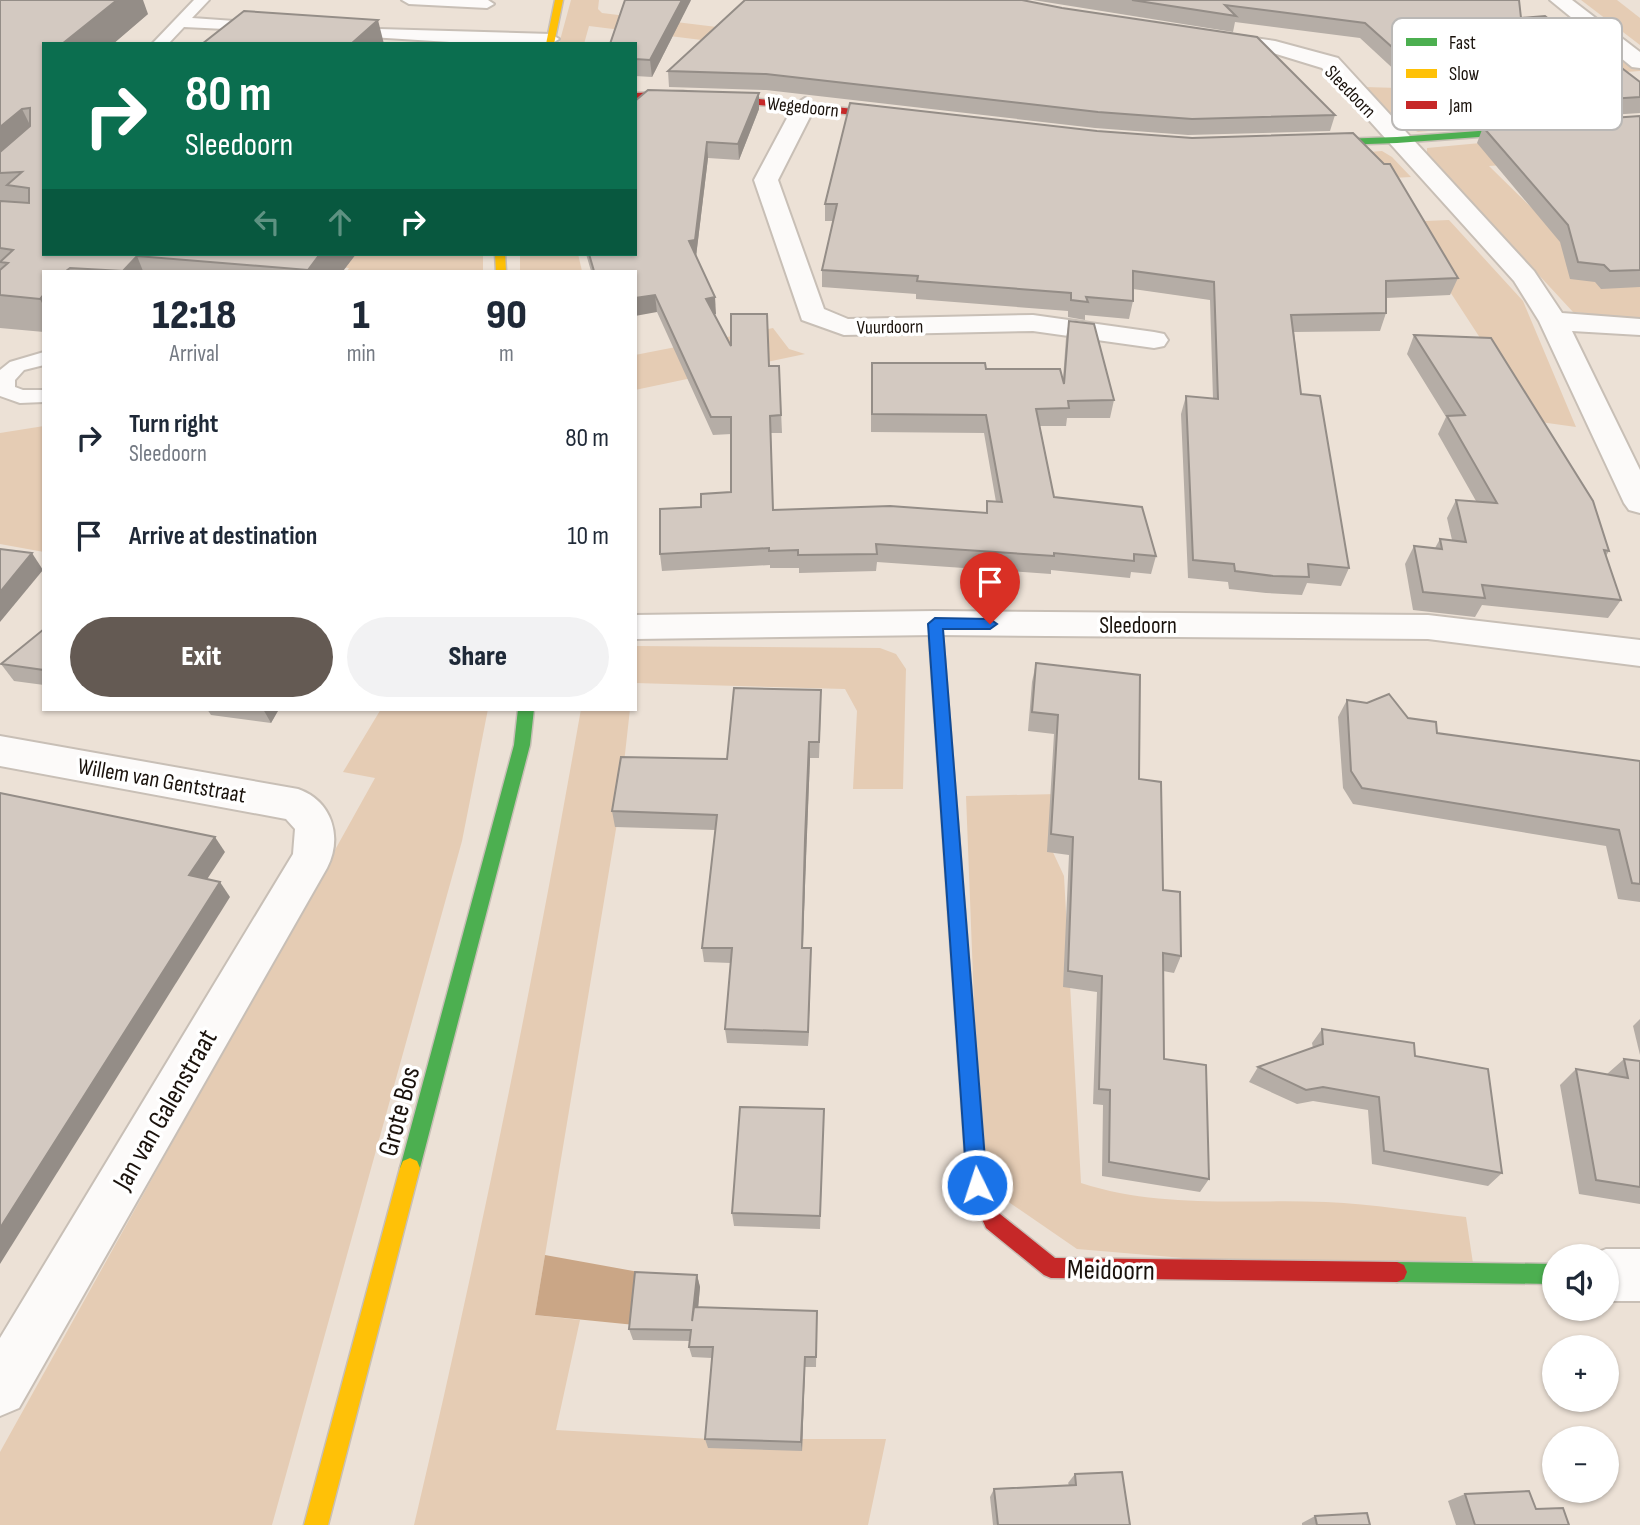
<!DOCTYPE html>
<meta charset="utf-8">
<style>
body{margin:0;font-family:"Sofia Sans Condensed",sans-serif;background:#f2f2f3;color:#1f2937;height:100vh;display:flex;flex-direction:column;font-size:26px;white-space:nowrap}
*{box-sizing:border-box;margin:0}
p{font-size:23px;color:#747a83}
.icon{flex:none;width:38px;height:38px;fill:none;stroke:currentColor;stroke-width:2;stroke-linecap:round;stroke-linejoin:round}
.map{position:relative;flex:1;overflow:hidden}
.panel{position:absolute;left:42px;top:270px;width:595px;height:441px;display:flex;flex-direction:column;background:#fff;border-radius:0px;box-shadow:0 2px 5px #0004}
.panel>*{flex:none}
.top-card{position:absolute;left:42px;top:42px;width:595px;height:214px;border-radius:0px;box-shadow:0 2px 5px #0004;background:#0b6e4f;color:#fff;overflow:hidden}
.controls{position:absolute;left:1542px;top:1244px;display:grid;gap:14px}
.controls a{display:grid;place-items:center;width:77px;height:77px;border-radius:50%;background:#fff;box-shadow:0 2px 5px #0004;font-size:35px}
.pin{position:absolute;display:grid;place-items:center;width:60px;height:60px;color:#fff;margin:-72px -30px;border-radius:50% 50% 50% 0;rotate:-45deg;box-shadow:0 0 7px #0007}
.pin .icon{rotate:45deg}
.me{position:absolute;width:77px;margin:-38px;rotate:356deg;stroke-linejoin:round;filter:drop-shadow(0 0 5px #0008)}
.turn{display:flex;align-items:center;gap:24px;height:147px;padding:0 28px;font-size:32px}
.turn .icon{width:91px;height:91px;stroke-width:2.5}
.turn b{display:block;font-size:49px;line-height:60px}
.lanes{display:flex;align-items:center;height:66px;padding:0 28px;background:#0003;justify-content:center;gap:35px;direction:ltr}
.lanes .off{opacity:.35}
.eta{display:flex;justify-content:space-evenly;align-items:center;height:119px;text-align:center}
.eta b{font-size:42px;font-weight:800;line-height:49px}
.button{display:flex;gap:14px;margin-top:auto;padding:14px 28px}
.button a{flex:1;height:80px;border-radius:42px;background:#645a53;color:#fff;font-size:28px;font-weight:800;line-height:80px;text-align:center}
.button a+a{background:#f2f2f3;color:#1f2937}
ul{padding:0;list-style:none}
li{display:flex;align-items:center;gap:21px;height:98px;padding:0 28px}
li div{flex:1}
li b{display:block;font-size:26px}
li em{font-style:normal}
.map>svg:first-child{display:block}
.green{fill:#e5ccb4}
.water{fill:#caa686}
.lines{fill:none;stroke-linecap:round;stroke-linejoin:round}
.lane-casing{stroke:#c8bfb6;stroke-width:4}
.street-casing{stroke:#c8bfb6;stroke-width:4}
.fast-casing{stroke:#c8bfb6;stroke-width:3}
.slow-casing{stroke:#c8bfb6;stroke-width:3}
.jam-casing{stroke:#c8bfb6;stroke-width:3}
.lane{fill:#fcfaf9;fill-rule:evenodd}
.street{fill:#fcfaf9;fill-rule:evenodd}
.fast{fill:#4caf50;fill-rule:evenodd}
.slow{fill:#ffc107;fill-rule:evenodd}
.jam{fill:#c62828;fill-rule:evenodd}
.wall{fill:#b5ada6}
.shaded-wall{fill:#948d87}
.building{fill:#d3c9c1;stroke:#948d87;stroke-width:2}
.route{fill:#1a73e8;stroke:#114b97;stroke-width:2}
.labels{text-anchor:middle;stroke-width:7;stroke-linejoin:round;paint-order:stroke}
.far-street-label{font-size:19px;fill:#1a120c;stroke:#fff}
.street-label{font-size:23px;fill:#1a120c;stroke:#fff}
.near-street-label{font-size:28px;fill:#1a120c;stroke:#fff}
.key{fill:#fff;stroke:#bab8b6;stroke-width:2}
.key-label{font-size:19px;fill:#1a120c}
</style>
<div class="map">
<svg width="1640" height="1525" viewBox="0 0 1640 1525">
<rect width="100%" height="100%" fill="#ece1d6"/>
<g class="green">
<path d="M571,0h28l-1,9 4,4 221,27 -33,11 -201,-25 -5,18h-25z"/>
<path d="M1581,0h36l23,18v27z"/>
<path d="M1590,28l50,38v5l-87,6 87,34 -222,21 -18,-8 -35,-37 33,1 22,22 60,-4 64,-75z"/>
<path d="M1640,128v27l-151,11 51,50 100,-5v108l-67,-7 -146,-158v-6z"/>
<path d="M1382,151l10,6 19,20 -113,6 23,45 42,-1 -24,-39 39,-1 23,35 48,-2 74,81 53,126 -50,-7 -42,-76 -41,-63 -75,1 -47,-4 -40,-16 -53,-100z"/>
<path d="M296,254h187v17h-136l2,-3 -61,-5z"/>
<path d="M520,254h58l4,17h-62z"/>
<path d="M773,328l16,21 16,5 -170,36v-35z"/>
<path d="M44,426v126l-44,-8v-111z"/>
<path d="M635,646l245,2 16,6 10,15 -3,120h-50l4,-78 -12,-22 -210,-6z"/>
<path d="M381,709h107l-26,132 -190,684h-272v-73l375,-674 -32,-6z"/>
<path d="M581,709h49l-12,108 -83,498 45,5 -24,110 155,9h175l-18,86h-454c64,-270 119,-542 167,-816z"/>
<path d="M1058,794l-7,54 13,28 17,307c80,26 163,16 245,19 47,2 94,10 140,15l10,66 -399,-34 -96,-66 -15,-387z"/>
</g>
<path class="water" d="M545,1255l116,21 -6,51 -120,-12z"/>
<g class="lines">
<defs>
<g id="lane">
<path d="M194,0h15l-17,18 73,5 7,4 -7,4 -81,-4 -16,17h-16z"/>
<path d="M402,0h86l6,4 -7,4 -78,-4z"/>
<path d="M344,28l207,6 8,5 -8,5h-70l-142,-9 -2,-3z"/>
<path d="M44,352v13l-20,5 -9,10v7l8,3h21v12l-24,1 -20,-7v-26l10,-8z"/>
</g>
<g id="street">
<path d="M1550,0h22l68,52v16l-8,-1z"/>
<path d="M1213,32l62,9 63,17 196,213 28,42 78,6v16l-68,-4 68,139v43l-11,-3 -5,-7 -85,-182 -25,-40 -192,-213 -49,-15 -67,-11 -3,-4 3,-4z"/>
<path d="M805,98l11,7 -38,75 46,129 24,10 185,-4 121,17 10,2 4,6 -4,6 -10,2 -121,-17 -189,4 -42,-15 -48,-140 40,-75z"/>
<path d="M935,611l493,4 212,25v26l-212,-27 -493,-4 -300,4v-24z"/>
<path d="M0,736l298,53c34,12 45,48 29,79l-308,540 -19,8v-78l293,-484 2,-25 -9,-10 -286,-53z"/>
<path d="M1606,1249h34v52h-34v-45h-17z"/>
</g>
<g id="fast">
<path d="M1640,119v6l-243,18 -87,3 -5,-3 5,-3 87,-3z"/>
<path d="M935,618l7,5 45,562 7,16 -3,7 -7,3 -7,-3 -10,-23 -39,-562z"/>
<path d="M518,709h16l-4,36 -110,423 -3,7 -7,3 -7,-3 -3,-7 114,-423z"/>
<path d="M1397,1262l157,2v20l-157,-2 -7,-3 -3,-7 3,-7z"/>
</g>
<g id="slow">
<path d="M555,0h8l-9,44h-8z"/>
<path d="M495,254h10l1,17h-10z"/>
<path d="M410,1158l7,3 3,7 -92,357h-24l96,-357 3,-7z"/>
</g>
<g id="jam">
<path d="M683,91l218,23 5,3 -5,3 -218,-23 -48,2v-6z"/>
<path d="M984,1191l7,3 9,20 55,44 342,4 7,3 3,7 -3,7 -7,3 -346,-4 -7,-3 -58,-47 -12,-27 3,-7z"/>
</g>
</defs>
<use href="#lane" class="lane-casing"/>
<use href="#street" class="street-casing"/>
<use href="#fast" class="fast-casing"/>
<use href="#slow" class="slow-casing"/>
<use href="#jam" class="jam-casing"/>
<use href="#lane" class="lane"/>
<use href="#street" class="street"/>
<use href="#fast" class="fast"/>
<use href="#slow" class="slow"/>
<use href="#jam" class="jam"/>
</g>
<g class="wall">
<path d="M0,0l148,14 -35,30h-69v210h312l-13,17h-299v61l-44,-4z"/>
<path d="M691,0l-39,77 -17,-1v-32z"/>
<path d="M745,0l590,115 -5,16 -142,4 -93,-7 -329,-38 -97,-3 -1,-16z"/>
<path d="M1033,0h486l2,18 119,64v31l-178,12 -19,-25 -8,1 -14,-13h-7l-54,-50 -125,-16 -2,10z"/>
<path d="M759,93v16l-20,51 -31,-2 -12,98 20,58 -2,1 17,31 38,20h10l3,67h-11l2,77 213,3 1,-12 9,1 -12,-69 -113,-1v-52l115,-11 77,10 3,-41 3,-17 45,79 -4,18h-43l-1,8h-26l14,71 102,59 -5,18 -20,-2 -1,6 -79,-8v4l-174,-12 -1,9 -77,2v-5h-29v-3l-108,6 -2,-17 41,-47 30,-15v-58l-18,1 -56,-123 -22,-41h-44l-5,-17h49v-153z"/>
<path d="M850,103l608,175 -8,17 -64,3v15l-6,18 -86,1 7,62 48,174 -8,18 -34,-3 -5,12 -36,-2 -37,-4 -1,-7 -40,-4 -7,-164 5,-18 27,3 -3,-99 -77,-11v12l-4,18 -44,-4v5l-17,-3v-6l-152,-12v-5l-94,-7v-17l11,-49h-8v-17z"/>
<path d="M1640,116v171l-39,2 -6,-7 -25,-3 -10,-37 -83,-99 6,-16z"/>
<path d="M1414,335l195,216 -3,5 15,44 -13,18 -126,-13 -7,12 -62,-7 -8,-46 9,-18 21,2 5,-9 12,1 -5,-22 9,-18 20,1 -38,-67 8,-17 -39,-63z"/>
<path d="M44,629v56l-30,-4 -13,-17z"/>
<path d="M1036,663l103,116 24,111 18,66 -7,17 -11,-2 1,88 45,120 -9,13 -98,-16 1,-71 -10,-1 4,-112 -34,-5 6,-132 -22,-3 7,-118 -26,-3 4,-49z"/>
<path d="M1347,700l61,18 29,15 203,28v141l-22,-3 -12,-53 -253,-42 -10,-16 -5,-71z"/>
<path d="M821,707l-2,51h-9l-4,98 -3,92h8l-3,98 -81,-3 -2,-14 6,-66 -27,-1 -2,-14 13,-118 -100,-3 -3,-16 115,-52z"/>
<path d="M207,709h72l-8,14 -60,-8z"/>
<path d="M1640,1019v36l-7,-29z"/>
<path d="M1322,1029l93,27 87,117 -14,13 -116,-22 -4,-54 -55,-9 -16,3 -48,-22 9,-15 55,-19 -1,-5z"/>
<path d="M1624,1059l16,2v143l-61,-10 -19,-109 16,-16 31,5z"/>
<path d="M824,1109l-4,120 -86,-3 -2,-13z"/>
<path d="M697,1275l3,12 -2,20 119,4 -1,56h-11l-3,84 -94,-3 -3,-9 7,-81 -20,-1 -3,-10 1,-6 -57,-1 -4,-11z"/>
<path d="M1075,1474l55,51h-137l-3,-28 4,-8 75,-4 -1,-2z"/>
<path d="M1465,1494l71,15 33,16h-113l-8,-24z"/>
<path d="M1315,1516l55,9h-68v-2z"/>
</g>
<g class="shaded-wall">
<path d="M109,0h34l5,14 -35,30h-51z"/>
<path d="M682,0h9l-39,77 -2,-17z"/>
<path d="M378,20l6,24h-33z"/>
<path d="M1420,72h7l-6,16h-7z"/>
<path d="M759,93v16l-20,51 -1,-16z"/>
<path d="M22,109l16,32 -38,32v-46z"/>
<path d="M707,142l1,16 -12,99 -7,-16z"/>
<path d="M320,254h36l-13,17h-35v-1z"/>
<path d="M137,256l6,15h-20z"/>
<path d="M44,294v13l-4,-8z"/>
<path d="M655,295l2,17 -22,4v-18z"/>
<path d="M715,297l1,17 -9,2 -1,-17z"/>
<path d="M32,553l11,17 -43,52v-30z"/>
<path d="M263,709h16l-8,14z"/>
<path d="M809,742l1,16 -8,204 3,-122z"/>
<path d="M215,837l10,15 -25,38 -11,-15z"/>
<path d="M220,882l10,15 -230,367v-36z"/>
<path d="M811,948v15l-3,83v-14z"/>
<path d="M697,1275l3,12 -4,45 -4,-11z"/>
<path d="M805,1357v10l-3,84 -1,-9z"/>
</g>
<g class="building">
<path d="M0,0h117l-55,44h-18v210h276l-12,16 -171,-14 -14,15 -53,-3 -4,3h-22v23l-4,5 -40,-4v-25l8,-7 -8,-1 13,-12 -13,-2v-47l29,2v-15l-22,-3 15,-13 -22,1v-21l30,-26v-18l-8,1 -22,18z"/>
<path d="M625,0h57l-32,60 -15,-1v-15h-25z"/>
<path d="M745,0h277l40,8 195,29 78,78 -143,4 -94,-7 -332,-38 -98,-3z"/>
<path d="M1132,0h387l2,18 24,-2 5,4h9l81,62v15l-171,11 -20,-24h-8l-14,-12h-7l-55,-49 -140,-18 11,11z"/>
<path d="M244,11l134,9 -27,24h-149z"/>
<path d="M648,90l111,3 -21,51 -31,-2 -12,98 -6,1 26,56 -9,2 25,47v-32h36l2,52h10l2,49 -11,1 3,94 117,-4 97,7v-12l15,1 -16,-87 -114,-1v-51h113l1,6h74l4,15 5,-63 25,3 20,76 -46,1 1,7 -33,1 18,88 88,10 14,49 -22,-2v7l-80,-8v3l-178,-12 1,10 -79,1v-5l-29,1v-3l-109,6v-45l41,-2v-13l30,-2v-75h-20l-56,-122 -20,3v-27h-41l-5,-17h46v-153z"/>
<path d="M850,103l247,28 95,7 161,-5 31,31h6l68,114 -72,3v32l-95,2 10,79 19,2 29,172 -41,-4 1,13 -36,-1 -38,-5 -1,-7 -41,-4 -7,-164 32,3 -4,-117 -81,-11v30l-47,-4 2,5 -17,-2v-7l-154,-12 1,-5 -96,-6 15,-66h-12z"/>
<path d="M1640,116v154l-30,1 -6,-6 -26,-3 -10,-37 -85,-98z"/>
<path d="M1414,335l77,3 102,163 16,50 -5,-1 17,50 -139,-15 3,13 -62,-6 -9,-46 28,3 -2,-10 26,3 -10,-42 41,3 -50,-87 18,-1z"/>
<path d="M0,549l32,4 -32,39z"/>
<path d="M44,629v41l-43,-6z"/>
<path d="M1036,663l104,12 -1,104 22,3 2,108 17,2 1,64 -18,-3 1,106 42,6 3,114 -100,-17 1,-72 -11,-1 3,-113 -34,-5 5,-134 -22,-3 7,-119 -26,-3z"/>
<path d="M734,688l87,2 -2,52h-10l-4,98 -3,108h9l-3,84 -83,-3 7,-81h-30l15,-133 -105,-4 9,-54 106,2z"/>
<path d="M1389,694l19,24 28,4 1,11 203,28v123l-8,-1 -13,-53 -257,-42 -11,-17 -4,-71 20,3z"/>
<path d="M0,793l215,44 -26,38 31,7 -220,346z"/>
<path d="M1322,1029l92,14 1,13 73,13 14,104 -118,-22 -5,-54 -56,-10 -17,3 -48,-23 65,-23z"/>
<path d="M1624,1059l16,2v126l-44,-7 -20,-111 52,9z"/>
<path d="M740,1107l84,2 -4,107 -88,-3z"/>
<path d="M635,1272l62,3 -5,46 2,-14 123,4 -1,46h-11l-4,85 -96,-3 8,-92h-24l2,-17 -62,-1z"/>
<path d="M1122,1472l8,53h-132l-4,-36 82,-4 -1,-11z"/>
<path d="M1529,1491l7,18 27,-1 6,17h-94l-10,-31z"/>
<path d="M1367,1513l3,12h-53l-2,-9z"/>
</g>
<path class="route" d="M935,618l55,1 7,5 -7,5h-47l44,556 -3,7 -7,3 -7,-3 -3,-7 -39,-561z"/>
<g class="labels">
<g class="far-street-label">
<text transform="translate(1351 91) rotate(46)" y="7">Sleedoorn</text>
<text transform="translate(803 106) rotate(6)" y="7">Wegedoorn</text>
<text transform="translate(890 326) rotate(-1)" y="7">Vuurdoorn</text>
</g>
<g class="street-label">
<text x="1138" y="633">Sleedoorn</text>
<text transform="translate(162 780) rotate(10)" y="8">Willem van Gentstraat</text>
</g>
<g class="near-street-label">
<text transform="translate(164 1109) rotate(-60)" y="10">Jan van Galenstraat</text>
<text transform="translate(398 1111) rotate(-75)" y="10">Grote Bos</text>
<text transform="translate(1111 1269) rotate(1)" y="10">Meidoorn</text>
</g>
</g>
<rect x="1392" y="18" width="230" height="112" rx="10" class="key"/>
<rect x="1406" y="38" width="31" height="8" fill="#4caf50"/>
<rect x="1406" y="69" width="31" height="9" fill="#ffc107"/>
<rect x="1406" y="101" width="31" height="8" fill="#c62828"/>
<g class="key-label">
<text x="1449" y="49">Fast</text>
<text x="1449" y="80">Slow</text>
<text x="1449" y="112">Jam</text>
</g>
</svg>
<div class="controls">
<a><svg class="icon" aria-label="sound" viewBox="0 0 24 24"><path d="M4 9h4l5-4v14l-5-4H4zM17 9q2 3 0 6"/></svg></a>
<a>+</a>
<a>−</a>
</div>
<div class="pin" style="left:990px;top:624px;background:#d93025"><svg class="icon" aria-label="arrive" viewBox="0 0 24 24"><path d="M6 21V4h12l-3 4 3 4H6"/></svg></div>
<svg class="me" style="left:977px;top:1185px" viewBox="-20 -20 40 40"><circle r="17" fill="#1a73e8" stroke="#fff" stroke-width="3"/><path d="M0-11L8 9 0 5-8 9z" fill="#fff"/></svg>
<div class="top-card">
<div class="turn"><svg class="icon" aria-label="right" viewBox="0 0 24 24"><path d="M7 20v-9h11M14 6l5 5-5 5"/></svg><div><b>80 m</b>Sleedoorn</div></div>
<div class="lanes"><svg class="icon off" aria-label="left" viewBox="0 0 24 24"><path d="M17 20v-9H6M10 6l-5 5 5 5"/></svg><svg class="icon off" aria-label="ahead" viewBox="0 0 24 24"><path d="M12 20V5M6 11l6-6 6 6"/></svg><svg class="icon" aria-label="right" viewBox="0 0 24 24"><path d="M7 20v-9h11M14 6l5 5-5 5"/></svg></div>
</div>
<section class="panel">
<div class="eta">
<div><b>12:18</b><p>Arrival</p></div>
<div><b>1</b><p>min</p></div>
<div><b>90</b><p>m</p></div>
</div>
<ul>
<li><svg class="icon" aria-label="right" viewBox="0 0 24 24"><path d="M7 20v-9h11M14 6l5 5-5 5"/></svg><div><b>Turn right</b><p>Sleedoorn</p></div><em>80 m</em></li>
<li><svg class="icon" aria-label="arrive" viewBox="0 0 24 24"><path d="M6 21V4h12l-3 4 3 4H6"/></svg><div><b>Arrive at destination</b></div><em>10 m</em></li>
</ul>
<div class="button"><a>Exit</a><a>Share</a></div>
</section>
</div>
